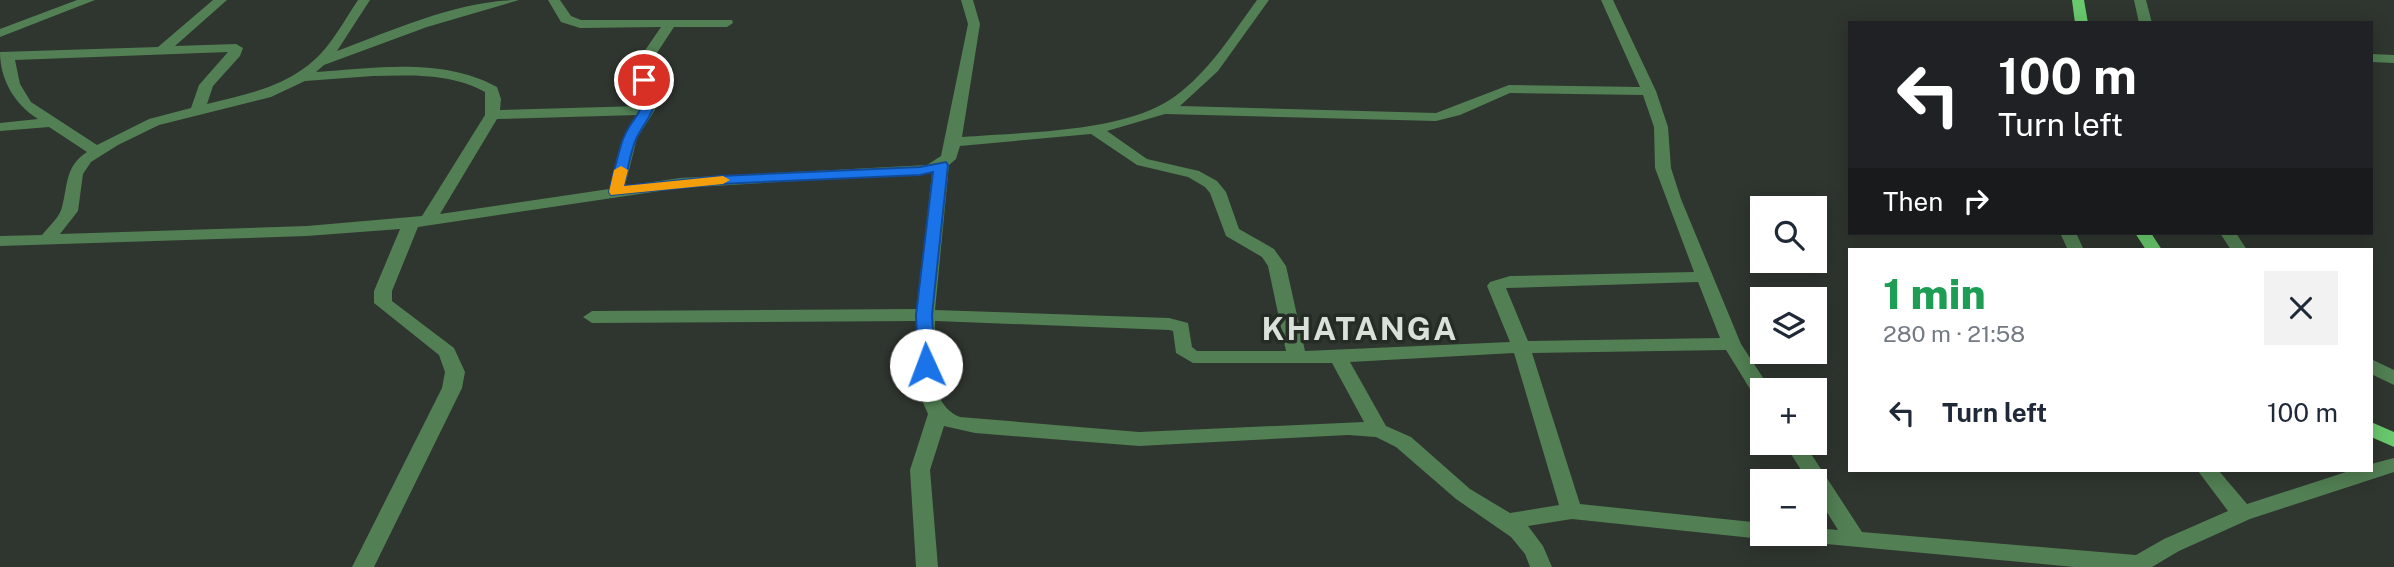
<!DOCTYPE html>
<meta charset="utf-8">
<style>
body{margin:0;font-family:"Public Sans",sans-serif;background:#f2f2f3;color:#1f2937;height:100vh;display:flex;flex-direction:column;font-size:26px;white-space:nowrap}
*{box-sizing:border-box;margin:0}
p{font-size:23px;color:#747a83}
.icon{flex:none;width:38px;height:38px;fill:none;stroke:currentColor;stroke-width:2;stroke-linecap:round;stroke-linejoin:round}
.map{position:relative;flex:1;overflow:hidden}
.panel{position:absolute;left:1848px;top:248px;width:525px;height:224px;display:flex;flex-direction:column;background:#fff;border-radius:0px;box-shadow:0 4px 18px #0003}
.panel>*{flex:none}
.banner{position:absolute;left:1848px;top:21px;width:525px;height:214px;border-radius:0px;box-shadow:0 4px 18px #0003;background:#202124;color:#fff;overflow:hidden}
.tools{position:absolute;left:1750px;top:196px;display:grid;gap:14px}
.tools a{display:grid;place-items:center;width:77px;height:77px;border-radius:0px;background:#fff;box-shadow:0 4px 18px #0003;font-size:35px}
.pin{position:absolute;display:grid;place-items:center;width:60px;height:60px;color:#fff;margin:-30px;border:4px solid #fff;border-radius:50%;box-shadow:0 2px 7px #0007}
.me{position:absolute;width:77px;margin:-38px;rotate:358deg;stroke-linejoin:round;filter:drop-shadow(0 0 5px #0008)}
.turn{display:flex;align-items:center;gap:24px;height:147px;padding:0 35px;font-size:32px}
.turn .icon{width:91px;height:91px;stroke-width:2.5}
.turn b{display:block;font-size:49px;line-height:60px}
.then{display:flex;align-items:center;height:66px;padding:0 35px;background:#0003;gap:14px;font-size:26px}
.round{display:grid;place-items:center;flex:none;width:74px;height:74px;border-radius:0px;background:#f2f2f3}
.overview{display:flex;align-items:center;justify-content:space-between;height:119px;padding:0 35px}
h1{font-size:42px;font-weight:800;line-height:52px;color:#1e9e55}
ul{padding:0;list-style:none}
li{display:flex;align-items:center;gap:21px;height:91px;padding:0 35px}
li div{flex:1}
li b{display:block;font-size:26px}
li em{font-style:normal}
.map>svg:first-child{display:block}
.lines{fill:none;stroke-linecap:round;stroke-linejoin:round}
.minor{fill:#527f53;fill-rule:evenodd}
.major{fill:#69c96d;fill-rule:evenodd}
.route{fill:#1a73e8;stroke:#114b97;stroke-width:2}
.slow{fill:#f59e0b}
.labels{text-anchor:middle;stroke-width:7;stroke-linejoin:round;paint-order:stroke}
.district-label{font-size:32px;font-weight:bold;letter-spacing:2px;fill:#d9e1d9;stroke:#252b25}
</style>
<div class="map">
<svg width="2394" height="567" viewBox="0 0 2394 567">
<rect width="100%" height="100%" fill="#2f352f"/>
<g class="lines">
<g class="minor">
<path d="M77,0h18l-95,37v-8z"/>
<path d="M213,0h14l-52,46 61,-2 7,4 -3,8 -27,30 -6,18c42,-10 87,-19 117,-54 13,-15 23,-34 34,-50h12l-33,51c56,-21 123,-51 182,-51l-92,27 -103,38 -8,7c59,-4 127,-15 181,15l4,12 -1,11 140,-4 -3,-44 24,-35 -81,1 -19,-6 -13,-22h12l11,16 10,4h151l1,3 -6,4h-53l-23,35 4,48 -18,28 -12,48 55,-8 247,-13 14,-9 27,-132 -7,-24h12l7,24 -18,113c60,-5 162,-4 212,-40 35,-25 58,-63 83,-97h12l-51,71 -38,35 256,7 73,-28 131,2 -39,-87h12l43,91 12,36 3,41 10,31 60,145 30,46h-9v8l-7,-1 -29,-47 -194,3 48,151 182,19v11h9l-9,5 -190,-20 -44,7 15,20 9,21h-22l-5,-13 -14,-17 -55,-38 -60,-52 -20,-10 -28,-2 -209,11 -164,-13 -31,-7 -14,44 8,97h-22l-6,-97 18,-56 -10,-23 -1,-70 -325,2 -9,-6 9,-6 325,-2 15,-136 -252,15 -262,39 -26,64v10l62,47 11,24 -3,16 -88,179h-22l90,-179 3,-16 -6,-17 -65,-52v-12l26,-62 -93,7 -307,10v-10l42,-1c6,-8 18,-18 20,-28 6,-22 3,-41 25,-55l-38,-25 -49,4v-8l38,-4c-24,-15 -38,-40 -38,-67l158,-5zM228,52l-29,33 -8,23 -42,11 -52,26 -66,-43 -11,-18 -5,-24zM373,76c38,-1 78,-3 112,16v23l-63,101 -115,10 -247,8 18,-23 5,-37 8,-12 27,-17 41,-20 112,-28 34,-16zM1510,93l133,2 11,32 1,41 39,104 -184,4 -20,6 -3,4 23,56 -205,9 -19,-85 -12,-17 -35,-20 -13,-37 -9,-11 -18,-10 -52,-12 -40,-28 58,-17 271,7 24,-6zM638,115l-15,23 -14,51 -169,25 57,-95zM1091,134l46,31 51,12 17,10 5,6 16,43 36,21 6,9 18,85h-89l-5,-4 -4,-24 -19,-5 -234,-8 14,-145 7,-6 4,-13zM1698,282l22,56 -192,3 -22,-53zM935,321l234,9 4,1 3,22 17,10h139l32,59 -225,10 -179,-15c-35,-14 -25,-65 -25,-96zM1514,353l45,152 -49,8 -40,-24 -59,-52 -25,-11 -36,-64z"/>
<path d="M2134,0h12l6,23h-13z"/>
<path d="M2371,54l23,1v8l-23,-1z"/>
<path d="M2060,233h16l8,17h-16z"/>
<path d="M2220,233h16l11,17h-16z"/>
<path d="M2371,359l23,11v15l-23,-11z"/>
<path d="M1784,443h20l58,89 274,23 28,-16 64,-28 -30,-40h21l28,33 102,-33h22v-7l23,-6v14l-144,47 -71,32 -27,16h-78l-291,-27 -3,-6h35v-6l23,2 -23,-37v-12h-7z"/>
</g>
<g class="major">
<path d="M2072,0h12l4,23h-13z"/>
<path d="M2135,233h16l11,17h-16z"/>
<path d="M2371,422l23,10v15l-23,-10z"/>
</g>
</g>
<path class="route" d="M644,76l7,4c9,31 -1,32 -14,57 -7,14 -9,34 -13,49l96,-10 200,-9 26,-5 2,3 -16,150 3,50 -3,4h-12l-2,-4 -2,-50 17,-143 -13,3 -200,9 -109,11 -2,-3c4,-17 8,-34 13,-50 10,-30 27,-24 16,-62z"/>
<path class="slow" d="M621,166l7,4 -4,16 99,-10 7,4 -7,4 -112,11 -2,-3 5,-22z"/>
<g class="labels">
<g class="district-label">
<text x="1360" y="340">KHATANGA</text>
</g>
</g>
</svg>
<div class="tools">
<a><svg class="icon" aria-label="search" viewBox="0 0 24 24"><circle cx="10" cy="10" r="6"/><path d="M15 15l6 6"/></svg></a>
<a><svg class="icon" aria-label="layers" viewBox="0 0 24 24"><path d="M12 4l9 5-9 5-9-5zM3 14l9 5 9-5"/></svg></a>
<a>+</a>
<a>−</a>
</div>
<div class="pin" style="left:644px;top:80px;background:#d93025"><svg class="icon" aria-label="arrive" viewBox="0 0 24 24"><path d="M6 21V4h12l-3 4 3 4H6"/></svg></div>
<svg class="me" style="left:926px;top:365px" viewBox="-20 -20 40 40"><circle r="19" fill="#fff"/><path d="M0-13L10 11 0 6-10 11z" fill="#1a73e8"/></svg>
<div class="banner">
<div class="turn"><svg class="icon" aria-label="left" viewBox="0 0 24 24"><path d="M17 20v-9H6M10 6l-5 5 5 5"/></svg><div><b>100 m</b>Turn left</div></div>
<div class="then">Then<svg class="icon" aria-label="right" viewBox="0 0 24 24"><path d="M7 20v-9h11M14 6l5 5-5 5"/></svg></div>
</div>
<section class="panel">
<div class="overview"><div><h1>1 min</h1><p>280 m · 21:58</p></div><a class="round"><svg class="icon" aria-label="close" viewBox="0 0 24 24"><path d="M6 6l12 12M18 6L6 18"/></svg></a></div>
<ul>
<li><svg class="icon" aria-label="left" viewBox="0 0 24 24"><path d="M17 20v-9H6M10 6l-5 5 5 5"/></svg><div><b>Turn left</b></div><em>100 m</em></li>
</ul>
</section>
</div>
